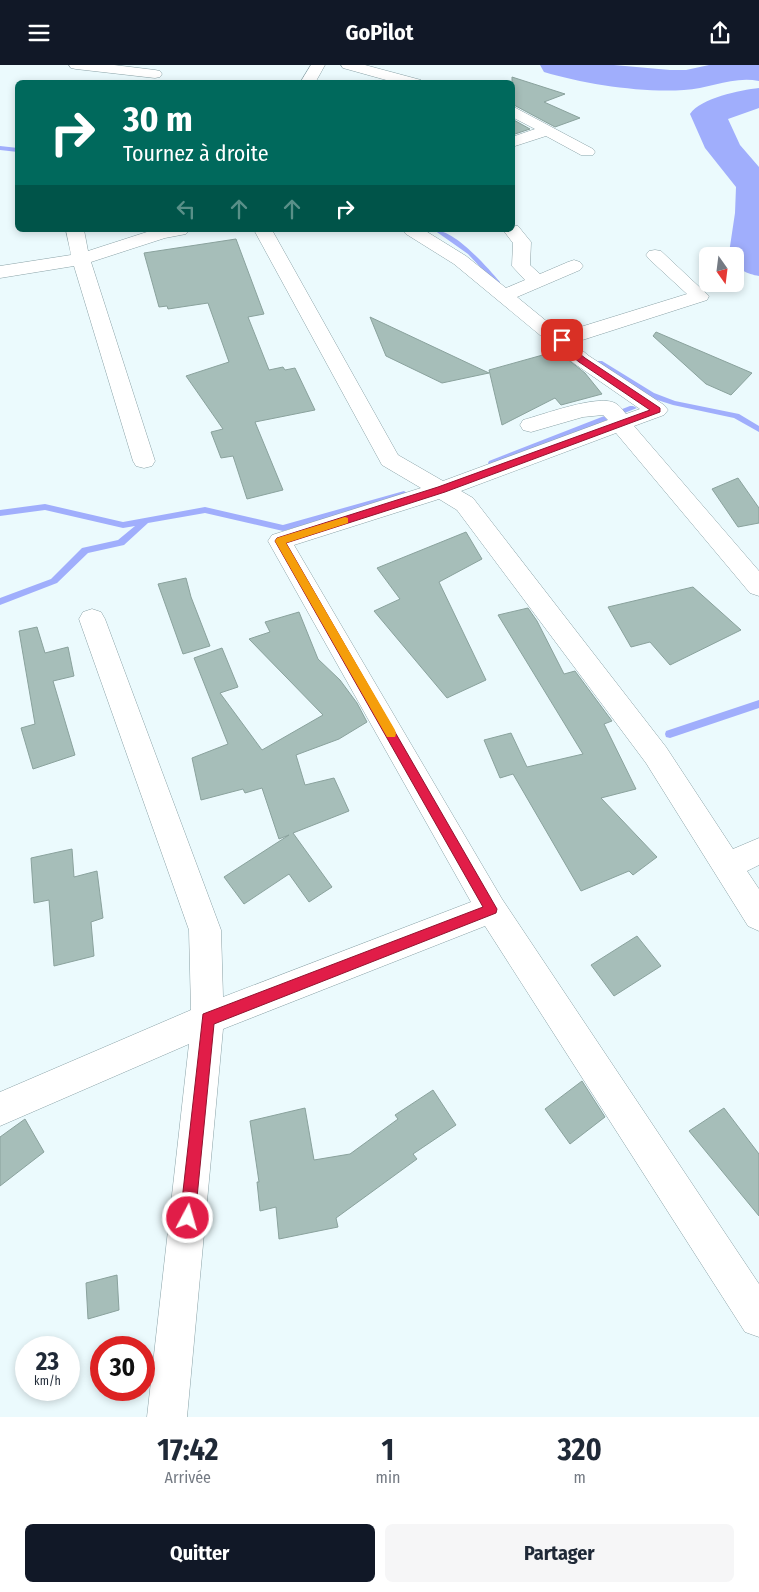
<!DOCTYPE html>
<html lang="fr">
<meta charset="utf-8">
<style>
body{margin:0;font-family:"Fira Sans Condensed",sans-serif;background:#f6f6f7;color:#1f2937;height:100vh;display:flex;flex-direction:column;font-size:19px;white-space:nowrap}
*{box-sizing:border-box;margin:0}
p{font-size:16px;color:#747a83}
.icon{flex:none;width:28px;height:28px;fill:none;stroke:currentColor;stroke-width:2;stroke-linecap:round;stroke-linejoin:round}
.map{position:relative;height:1352px;overflow:hidden}
.details{display:flex;flex-direction:column;background:#fff;flex:1}
.details>*{flex:none}
.top-card{position:absolute;left:15px;top:15px;width:500px;height:152px;border-radius:8px;box-shadow:0 2px 8px #0003;background:#00695c;color:#fff;overflow:hidden}
.needle{width:32px;rotate:166deg}
.fabs{position:absolute;left:699px;top:182px;display:grid;gap:10px}
.fabs a{display:grid;place-items:center;width:45px;height:45px;border-radius:8px;background:#fff;box-shadow:0 2px 8px #0003;font-size:25px}
.speed{position:absolute;left:15px;top:1271px;display:flex;gap:10px;font-size:25px;font-weight:700;text-align:center}
.speed>*{display:grid;place-content:center;width:65px;height:65px;border-radius:50%;background:#fff;box-shadow:0 2px 8px #0003;line-height:1}
.speed small{font-size:12px;font-weight:400}
.speed .limit{border:8px solid #d22;background:#fff;color:#111}
.pin{position:absolute;display:grid;place-items:center;width:42px;height:42px;color:#fff;margin:-21px;border-radius:10px;box-shadow:0 2px 8px #0006}
.me{position:absolute;width:55px;margin:-28px;rotate:6deg;stroke-linejoin:round;filter:drop-shadow(0 0 4px #0008)}
.turn{display:flex;align-items:center;gap:18px;height:105px;padding:0 25px;font-size:22px}
.turn .icon{width:65px;height:65px;stroke-width:2.5}
.turn b{display:block;font-size:35px;line-height:42px}
.lanes{display:flex;align-items:center;height:48px;padding:0 25px;background:#0003;justify-content:center;gap:25px;direction:ltr}
.lanes .off{opacity:.35}
.eta{display:flex;justify-content:space-evenly;align-items:center;height:85px;text-align:center}
.eta b{font-size:30px;font-weight:700;line-height:35px}
.action{display:flex;gap:10px;margin-top:auto;padding:10px 25px}
.action a{flex:1;height:58px;border-radius:8px;background:#111827;color:#fff;font-size:20px;font-weight:700;line-height:58px;text-align:center}
.action a+a{background:#f6f6f7;color:#1f2937}
header{display:flex;justify-content:space-between;align-items:center;height:65px;padding:0 25px;background:#111827;color:#fff;font-size:22px;font-weight:700}
.map>svg:first-child{display:block}
.lines{fill:none;stroke-linecap:round;stroke-linejoin:round}
.stream{fill:#a0aefc;fill-rule:evenodd}
.river{fill:#a0aefc;fill-rule:evenodd}
.building{fill:#a6beb9;stroke:#8aa29d}
.minor-casing{stroke:#8aa2a7;stroke-width:1}
.minor{fill:#fff;fill-rule:evenodd}
.route{fill:#e11d48;stroke:#92132f}
.slow{fill:#f59e0b}
</style>
<header><svg class="icon" aria-label="menu" viewBox="0 0 24 24"><path d="M4 6h16M4 12h16M4 18h16"/></svg>GoPilot<svg class="icon" aria-label="share" viewBox="0 0 24 24"><path d="M12 15V3M7 8l5-5 5 5M5 13v7h14v-7"/></svg></header>
<div class="map">
<svg width="759" height="1352" viewBox="0 0 759 1352">
<rect width="100%" height="100%" fill="#ebfafd"/>
<g class="lines">
<g class="stream">
<path d="M0,81l18,2v4l-18,-2z"/>
<path d="M434,165c21,0 52,36 66,52v2h-4l-28,-30z"/>
<path d="M596,296h6l52,32 21,8 64,13 20,12v6l-25,-14 -61,-13 -25,-8 -52,-32z"/>
<path d="M630,341h3l4,2 -142,57h-6l-1,-2 1,-2z"/>
<path d="M404,426l4,3 -1,2 -124,35 -78,-18 -57,10 -24,22 -36,8 -31,30 -57,22v-7l51,-19 31,-31 36,-8 17,-14 -12,2 -78,-18 -45,6v-6l45,-6 78,18 82,-15 78,18z"/>
<path d="M759,635v8l-89,30 -4,-1 -1,-3 1,-3z"/>
</g>
<g class="river">
<path d="M540,0h74l56,5h16l23,-5h50v16c-27,-5 -49,8 -75,9 -42,3 -100,-6 -140,-18z"/>
<path d="M759,23v20l-31,11 12,26 19,22v109c-11,-2 -24,-6 -24,-20h-3l-3,-3 6,-40 1,-26 -31,-39 -15,-34c11,-16 50,-24 69,-26z"/>
</g>
</g>
<g class="building">
<path d="M512,12l53,17 -21,8 36,16 -25,9 -43,-23z"/>
<path d="M512,54l18,10 -18,6z"/>
<path d="M236,174l28,75 -16,3 21,53 14,-3 2,3 10,-2 20,42 -60,12 28,68 -36,9 -14,-43 -12,2 -10,-26 12,-3 -37,-53 43,-14 -21,-59 -40,6 -1,-3 -8,1 -15,-54z"/>
<path d="M370,252l119,56 -47,10 -56,-27z"/>
<path d="M656,267l96,41 -21,22 -25,-11 -53,-48z"/>
<path d="M557,286l28,22 17,21 -41,11 -6,-7 -53,27 -13,-55z"/>
<path d="M738,413l21,30v15l-21,4 -26,-38z"/>
<path d="M466,467l16,27 -43,23 47,98 -39,18 -73,-87 26,-12 -23,-31z"/>
<path d="M186,513l5,19 19,49 -27,8 -25,-70z"/>
<path d="M693,522l48,43 -71,35 -20,-23 -19,5 -23,-40z"/>
<path d="M528,543l9,13 27,53 11,-3 37,50 -8,3 32,65 -35,9 56,59 -24,18 -4,-4 -48,20 -68,-117 -13,4 -16,-38 27,-7 16,34 56,-13 -85,-139z"/>
<path d="M299,547l19,47 22,21 17,23 10,19 -28,17 -43,16 9,30 29,-7 15,33 -56,22 39,54 -23,15 -20,-28 -45,30 -20,-27 65,-42 -10,4 -17,-51 -17,5 -2,-4 -42,11 -9,-42 36,-14 -34,-86 28,-10 16,39 -18,6 42,57 61,-35 -74,-76 21,-7 -5,-10z"/>
<path d="M37,562l8,26 23,-6 6,29 -21,5 22,74 -42,14 -12,-41 14,-4 -16,-93z"/>
<path d="M72,784l2,28 23,-6 6,47 -12,4 3,34 -40,10 -5,-66 -15,3 -3,-45z"/>
<path d="M637,871l24,30 -47,30 -23,-31z"/>
<path d="M582,1016l23,36 -35,27 -25,-35z"/>
<path d="M433,1025l23,35 -43,29 4,5 -81,59 2,9 -59,12 -3,-32 -16,4 -3,-29h2l-9,-61 55,-13 9,52 36,-6 48,-35 -3,-4z"/>
<path d="M724,1043l35,46v62l-70,-85z"/>
<path d="M25,1054l19,33 -44,34v-49z"/>
<path d="M117,1210l2,35 -31,9 -2,-36z"/>
</g>
<g class="lines">
<defs>
<g id="minor">
<path d="M69,0h45l41,5 5,1 2,3 -2,3 -5,1 -79,-9 -5,-1z"/>
<path d="M311,0h14l-10,18h-15z"/>
<path d="M341,0h24l56,15 2,3h-26l-54,-15z"/>
<path d="M512,41l81,43 2,3 -2,3h-12l-35,-19 -34,11v-10l23,-8 -23,-12z"/>
<path d="M512,160l6,1 13,16 -1,23 10,9 28,-12 6,-2 6,2 3,4 -3,4 -63,27 44,36 126,-39 -38,-35 -3,-4 3,-4 6,-1 6,1 48,45 -2,4 -134,43 16,13 75,49 4,5 -4,5 -30,11 125,145v25l-9,-3 -134,-160 -155,58 12,7 193,249 67,102 26,-11v27l-12,6 12,18v42l-11,-5 -102,-163 -189,-253 -18,-11 -145,46 208,354 257,385v53l-14,-5 -260,-406 -262,103 -36,388h-40l42,-373 -189,82v-34l191,-82 -2,-80 -110,-311 4,-7 9,-3 9,3 4,7 116,311 2,67 248,-95 -203,-361 4,-6 149,-47 -39,-23 -128,-235h18l126,225 45,26 165,-61 -5,-5 -20,2 -52,15 -8,-2 -3,-5 3,-5c19,-5 75,-26 92,-17 4,2 8,7 11,11l14,-5 -65,-45 -121,-100 -48,-30 -3,-4h21l42,26 40,32 19,-8 -13,-14 1,-23 -10,-13h9z"/>
<path d="M66,165h18l4,21 65,-21h36l-3,4 -21,4 -74,24 64,199 -3,5 -8,2 -8,-2 -3,-5 -59,-195 -74,12v-12l71,-11z"/>
</g>
</defs>
<use href="#minor" class="minor-casing"/>
<use href="#minor" class="minor"/>
</g>
<path class="route" d="M559,273h6v4l20,16 75,50v4l-215,80 -159,51 211,366 -1,4 -282,111 -19,194 -2,5 -5,3 -6,-3 -2,-5 23,-204 280,-107 -208,-366 2,-3 161,-51 212,-77 -71,-48 -23,-19 -1,-2z"/>
<path class="slow" d="M345,452l3,1v5l-62,20 109,187 1,4 -1,3h-8l-112,-196 2,-3z"/>
</svg>
<div class="fabs">
<a><svg class="needle" viewBox="-14 -14 28 28"><path d="M0-13l5 13h-10z" fill="#e53935"/><path d="M0 13l5-13h-10z" fill="#747a83"/></svg></a>
</div>
<div class="speed"><div>23<small>km/h</small></div><div class="limit">30</div></div>
<div class="pin" style="left:562px;top:275px;background:#d93025"><svg class="icon" aria-label="arrive" viewBox="0 0 24 24"><path d="M6 21V4h12l-3 4 3 4H6"/></svg></div>
<svg class="me" style="left:188px;top:1153px" viewBox="-20 -20 40 40"><circle r="17" fill="#e11d48" stroke="#fff" stroke-width="3"/><path d="M0-11L8 9 0 5-8 9z" fill="#fff"/></svg>
<div class="top-card">
<div class="turn"><svg class="icon" aria-label="right" viewBox="0 0 24 24"><path d="M7 20v-9h11M14 6l5 5-5 5"/></svg><div><b>30 m</b>Tournez à droite</div></div>
<div class="lanes"><svg class="icon off" aria-label="left" viewBox="0 0 24 24"><path d="M17 20v-9H6M10 6l-5 5 5 5"/></svg><svg class="icon off" aria-label="ahead" viewBox="0 0 24 24"><path d="M12 20V5M6 11l6-6 6 6"/></svg><svg class="icon off" aria-label="ahead" viewBox="0 0 24 24"><path d="M12 20V5M6 11l6-6 6 6"/></svg><svg class="icon" aria-label="right" viewBox="0 0 24 24"><path d="M7 20v-9h11M14 6l5 5-5 5"/></svg></div>
</div>
</div>
<section class="details">
<div class="eta">
<div><b>17:42</b><p>Arrivée</p></div>
<div><b>1</b><p>min</p></div>
<div><b>320</b><p>m</p></div>
</div>
<div class="action"><a>Quitter</a><a>Partager</a></div>
</section>
